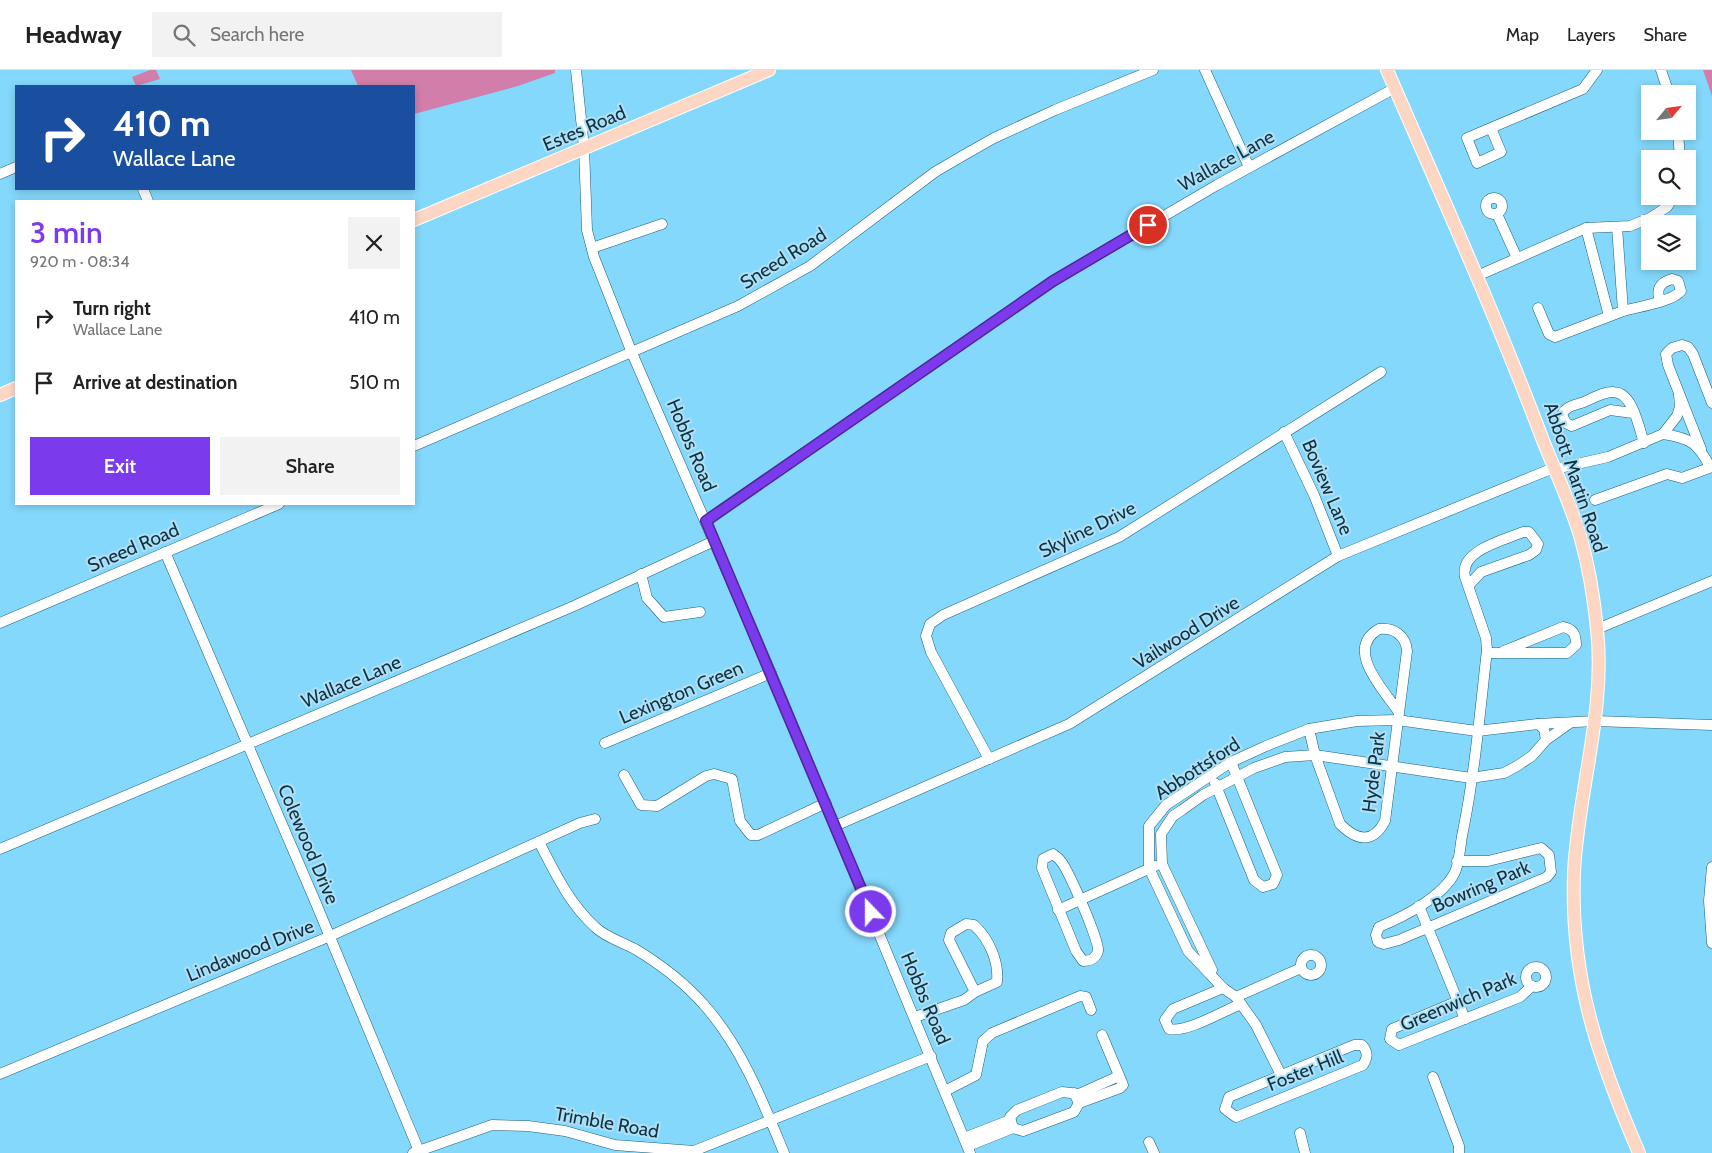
<!DOCTYPE html>
<meta charset="utf-8">
<style>
body{margin:0;font-family:Cabin,sans-serif;background:#f2f2f2;color:#222;height:100vh;display:flex;flex-direction:column;font-size:19px;white-space:nowrap}
*{box-sizing:border-box;margin:0}
p{font-size:16px;color:#767676}
.icon{flex:none;width:28px;height:28px;fill:none;stroke:currentColor;stroke-width:2;stroke-linecap:round;stroke-linejoin:round}
.map{position:relative;flex:1;overflow:hidden}
.details{position:absolute;left:15px;top:130px;width:400px;height:305px;display:flex;flex-direction:column;background:#fff;border-radius:0px;box-shadow:0 2px 8px #0003}
.details>*{flex:none}
.hud{position:absolute;left:15px;top:15px;width:400px;height:105px;border-radius:0px;box-shadow:0 2px 8px #0003;background:#1a4fa0;color:#fff;overflow:hidden}
.needle{width:32px;rotate:61deg}
.fabs{position:absolute;left:1641px;top:15px;display:grid;gap:10px}
.fabs a{display:grid;place-items:center;width:55px;height:55px;border-radius:0px;background:#fff;box-shadow:0 2px 8px #0003;font-size:25px}
.pin{position:absolute;display:grid;place-items:center;width:42px;height:42px;color:#fff;margin:-21px;border:2px solid #fff;border-radius:50%;box-shadow:0 1px 5px #0007}
.me{position:absolute;width:55px;margin:-28px;rotate:338deg;stroke-linejoin:round;filter:drop-shadow(0 0 4px #0008)}
.turn{display:flex;align-items:center;gap:18px;height:105px;padding:0 15px;font-size:22px}
.turn .icon{width:65px;height:65px;stroke-width:2.5}
.turn b{display:block;font-size:35px;line-height:42px}
.round{display:grid;place-items:center;flex:none;width:52px;height:52px;border-radius:0px;background:#f2f2f2}
.overview{display:flex;align-items:center;justify-content:space-between;height:85px;padding:0 15px}
h1{font-size:30px;font-weight:600;line-height:38px;color:#7c3aed}
.cta{display:flex;gap:10px;margin-top:auto;padding:10px 15px}
.cta a{flex:1;height:58px;border-radius:0px;background:#7c3aed;color:#fff;font-size:20px;font-weight:600;line-height:58px;text-align:center}
.cta a+a{background:#f2f2f2;color:#222}
ul{padding:0;list-style:none}
li{display:flex;align-items:center;gap:15px;height:65px;padding:0 15px}
li div{flex:1}
li b{display:block;font-size:19px}
li em{font-style:normal}
header{display:flex;align-items:center;gap:30px;box-sizing:border-box;height:70px;padding:0 25px;background:#fff;border-bottom:1px solid #e0e0e0}
header strong{font-size:24px}
nav{display:flex;gap:28px;margin-inline-start:auto;font-size:18px}
.search{width:350px;height:45px;background:#f2f2f2;display:flex;align-items:center;gap:12px;box-sizing:border-box;padding:0 18px;border-radius:0px;color:#767676;font-size:19px}
.map>svg:first-child{display:block}
.green{fill:#d27eaa}
.lines{fill:none;stroke-linecap:round;stroke-linejoin:round}
.minor-casing{stroke:#1e607a;stroke-width:11}
.major-casing{stroke:#fff;stroke-width:14}
.minor{stroke:#fff;stroke-width:10}
.major{stroke:#fdd7c4;stroke-width:12}
.route-casing{stroke:#51269a;stroke-width:12}
.route{stroke:#7c3aed;stroke-width:9}
.labels{text-anchor:middle;stroke-width:4;stroke-linejoin:round;paint-order:stroke}
.street-label{font-size:19px;fill:#0e3241;stroke:#b1e0f6}
</style>
<header>
<strong>Headway</strong>
<div class="search"><svg class="icon" aria-label="search" viewBox="0 0 24 24"><circle cx="10" cy="10" r="6"/><path d="M15 15l6 6"/></svg>Search here</div>
<nav><a>Map</a><a>Layers</a><a>Share</a></nav>
</header>
<div class="map">
<svg width="1712" height="1083" viewBox="0 0 1712 1083">
<rect width="100%" height="100%" fill="#84d8fc"/>
<g class="green">
<path d="M150,0h6l4,9 -24,7 -4,-9z"/>
<path d="M351,0h204v3l-37,13 -104,28v-28h-56z"/>
<path d="M1703,0h9v26z"/>
</g>
<g class="lines">
<defs>
<g id="minor">
<path d="M576,0l8,78 3,82 7,27 38,96 139,320 199,480"/>
<path d="M1205,0l44,97"/>
<path d="M1661,0l8,24"/>
<path d="M1491,58l10,24 -24,11 -10,-25 116,-49 14,-19"/>
<path d="M1678,61l2,28"/>
<path d="M0,104l16,-7"/>
<path d="M143,119l5,12"/>
<circle cx="1494" cy="136" r="8"/>
<path d="M1497,144l20,44"/>
<path d="M1617,157l6,84"/>
<path d="M1586,158l23,88"/>
<path d="M592,178l70,-24"/>
<path d="M1477,206l109,-48 44,-2 20,-8 17,-11 7,-11"/>
<path d="M1538,238l11,26 6,3 68,-26c14,-4 49,-9 58,-20l-3,-10 -6,-2c-13,4 -16,10 -12,22"/>
<path d="M1633,343l-23,-3 -38,16 -6,-3 -4,-8c3,-9 14,-10 22,-13 9,-4 21,-11 30,-10 19,1 25,36 30,51"/>
<path d="M1284,362l30,63 24,61"/>
<path d="M1663,364c27,4 35,9 47,33"/>
<path d="M414,376l324,-140 72,-40 125,-94 29,-17 30,-17 61,-28 98,-40"/>
<path d="M1701,379l-33,-84 -2,-11 6,-6 10,-3 6,2 5,7 19,49"/>
<path d="M1595,430l72,-26 15,4 30,-11"/>
<path d="M705,451l348,-240 164,-96 178,-97"/>
<path d="M165,482l150,349 104,250"/>
<path d="M641,504l6,24 17,19 36,-5"/>
<path d="M0,553l279,-119"/>
<path d="M1597,559l115,-48"/>
<path d="M1487,583h80l9,-8c0,-11 -3,-16 -13,-18l-59,24"/>
<path d="M1309,659l6,26 25,69c17,17 33,20 45,-3l22,-170c-1,-15 -13,-24 -28,-22 -35,20 4,60 19,82"/>
<path d="M1546,670l24,-17"/>
<path d="M605,673l166,-70"/>
<path d="M989,689l-58,-107 -5,-16 4,-12 13,-9 176,-78 262,-165"/>
<path d="M624,705l17,30 16,1 49,-30 8,-2 18,5 8,42 11,14h7l68,-32"/>
<path d="M1215,713l39,97 9,7 10,-3 4,-9 -46,-113"/>
<path d="M835,756l234,-102 269,-168 208,-85 62,-14 55,-23 14,-18 3,-9 -1,-13"/>
<path d="M539,772c16,31 30,61 56,85 10,10 27,15 40,22 25,15 51,35 70,57 37,42 58,96 79,147"/>
<path d="M0,779l574,-243 140,-65"/>
<path d="M1053,784c2,2 4,3 6,5 8,7 41,83 39,92 -2,8 -9,10 -15,10l-7,-10 -34,-83 1,-9z"/>
<path d="M1457,791h31l53,-13 8,7 2,17 -4,5 -148,63 -15,4 -6,-2 -2,-7 3,-8c24,-10 64,-30 76,-55 5,-11 5,-28 8,-41 12,-59 17,-120 24,-181l-1,-12 -21,-61c-6,-27 40,-37 58,-45h6l9,12 -2,6 -7,5 -48,17 -12,13"/>
<path d="M1712,797l-3,34 3,42"/>
<path d="M1419,836l46,113"/>
<path d="M1058,840l97,-44"/>
<circle cx="1311" cy="895" r="10"/>
<circle cx="1536" cy="907" r="10"/>
<path d="M1212,900l-50,-106 -1,-30 12,-18 9,-6 21,-15 51,-27 31,-11 30,-2 156,23 33,-5 13,-7 15,-10 14,-16 -2,-11 -6,-5"/>
<path d="M1223,918l-50,21 -8,11 4,9c18,4 54,-18 72,-25"/>
<path d="M1236,927l65,-29"/>
<path d="M1458,931l-66,28 -2,10 9,6 121,-48 12,-11"/>
<path d="M915,947l49,-17 11,-8 -26,-52 2,-7 15,-9 8,1c15,14 25,36 23,57l-22,10"/>
<path d="M1354,975h8c6,7 6,12 1,20l-127,52 -11,-8 4,-12z"/>
<path d="M0,1004l328,-137 252,-114 15,-4"/>
<path d="M1281,1005l-25,-50 -20,-28 -13,-9 -35,-37 -39,-83v-42l17,-21 65,-43 35,-16 43,-17 48,-8 40,-1 80,11 61,-7 57,-3 117,4"/>
<path d="M1433,1007l26,69v7"/>
<path d="M945,1021l31,-16 7,-34 9,-8 88,-37 6,1 5,13"/>
<path d="M1074,1023l5,10 -5,9 -51,19 -10,-3 -3,-11 7,-7 45,-18 17,2 40,-18"/>
<path d="M1079,1033l41,-15 3,-3 -21,-50"/>
<path d="M1300,1063l5,20"/>
<path d="M964,1068l46,-18"/>
<path d="M1149,1072l5,11"/>
<path d="M968,1076l45,-18"/>
<path d="M413,1083l79,-28 36,1 37,5 50,14 79,6 237,-95"/>
</g>
<g id="major">
<path d="M1387,0c53,122 108,243 155,368 13,33 29,66 39,101 8,29 13,60 16,90 9,82 -19,162 -23,243 -4,106 24,186 65,281"/>
<path d="M414,150l355,-150"/>
<path d="M0,325l16,-7"/>
</g>
</defs>
<use href="#minor" class="minor-casing"/>
<use href="#major" class="major-casing"/>
<use href="#minor" class="minor"/>
<use href="#major" class="major"/>
</g>
<g class="lines">
<defs>
<path id="route" d="M871,842l-165,-391 347,-240 95,-56"/>
</defs>
<use href="#route" class="route-casing"/>
<use href="#route" class="route"/>
</g>
<g class="labels">
<g class="street-label">
<text transform="translate(584 58) rotate(-23)" y="7">Estes Road</text>
<text transform="translate(1226 90) rotate(-29)" y="7">Wallace Lane</text>
<text transform="translate(783 188) rotate(-32)" y="7">Sneed Road</text>
<text transform="translate(692 375) rotate(67)" y="7">Hobbs Road</text>
<text transform="translate(1576 407) rotate(71)" y="7">Abbott Martin Road</text>
<text transform="translate(1328 417) rotate(67)" y="7">Boview Lane</text>
<text transform="translate(1087 459) rotate(-26)" y="7">Skyline Drive</text>
<text transform="translate(133 477) rotate(-23)" y="7">Sneed Road</text>
<text transform="translate(1186 562) rotate(-32)" y="7">Vailwood Drive</text>
<text transform="translate(351 611) rotate(-23)" y="7">Wallace Lane</text>
<text transform="translate(681 622) rotate(-23)" y="7">Lexington Green</text>
<text transform="translate(1197 698) rotate(-33)" y="7">Abbottsford</text>
<text transform="translate(1373 702) rotate(-83)" y="7">Hyde Park</text>
<text transform="translate(309 774) rotate(67)" y="7">Colewood Drive</text>
<text transform="translate(1481 816) rotate(-23)" y="7">Bowring Park</text>
<text transform="translate(250 880) rotate(-22)" y="7">Lindawood Drive</text>
<text transform="translate(926 928) rotate(67)" y="7">Hobbs Road</text>
<text transform="translate(1458 931) rotate(-23)" y="7">Greenwich Park</text>
<text transform="translate(1305 1000) rotate(-22)" y="7">Foster Hill</text>
<text transform="translate(607 1052) rotate(10)" y="7">Trimble Road</text>
</g>
</g>
</svg>
<div class="fabs">
<a><svg class="needle" viewBox="-14 -14 28 28"><path d="M0-13l5 13h-10z" fill="#e53935"/><path d="M0 13l5-13h-10z" fill="#767676"/></svg></a>
<a><svg class="icon" aria-label="search" viewBox="0 0 24 24"><circle cx="10" cy="10" r="6"/><path d="M15 15l6 6"/></svg></a>
<a><svg class="icon" aria-label="layers" viewBox="0 0 24 24"><path d="M12 4l9 5-9 5-9-5zM3 14l9 5 9-5"/></svg></a>
</div>
<div class="pin" style="left:1148px;top:155px;background:#d93025"><svg class="icon" aria-label="arrive" viewBox="0 0 24 24"><path d="M6 21V4h12l-3 4 3 4H6"/></svg></div>
<svg class="me" style="left:871px;top:842px" viewBox="-20 -20 40 40"><circle r="17" fill="#7c3aed" stroke="#fff" stroke-width="3"/><path d="M0-11L8 9 0 5-8 9z" fill="#fff"/></svg>
<div class="hud">
<div class="turn"><svg class="icon" aria-label="right" viewBox="0 0 24 24"><path d="M7 20v-9h11M14 6l5 5-5 5"/></svg><div><b>410 m</b>Wallace Lane</div></div>
</div>
<section class="details">
<div class="overview"><div><h1>3 min</h1><p>920 m · 08:34</p></div><a class="round"><svg class="icon" aria-label="close" viewBox="0 0 24 24"><path d="M6 6l12 12M18 6L6 18"/></svg></a></div>
<ul>
<li><svg class="icon" aria-label="right" viewBox="0 0 24 24"><path d="M7 20v-9h11M14 6l5 5-5 5"/></svg><div><b>Turn right</b><p>Wallace Lane</p></div><em>410 m</em></li>
<li><svg class="icon" aria-label="arrive" viewBox="0 0 24 24"><path d="M6 21V4h12l-3 4 3 4H6"/></svg><div><b>Arrive at destination</b></div><em>510 m</em></li>
</ul>
<div class="cta"><a>Exit</a><a>Share</a></div>
</section>
</div>
